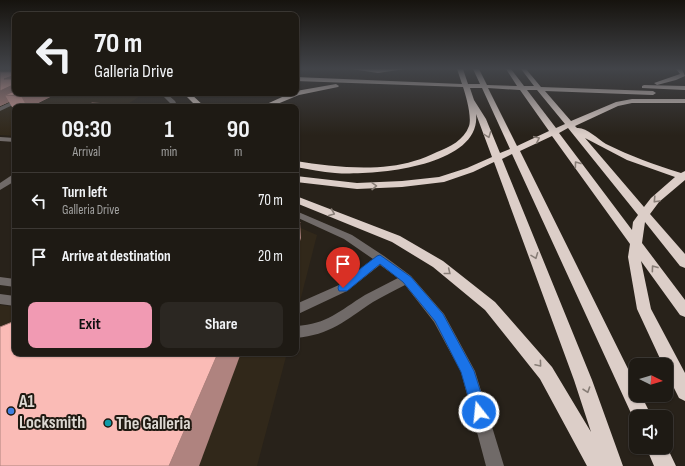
<!DOCTYPE html>
<style>
body{margin:0;font-family:"Sofia Sans Condensed",sans-serif;background:#2b2722;color:#f1f3f6;height:100vh;display:flex;flex-direction:column;font-size:15px;white-space:nowrap}
*{box-sizing:border-box;margin:0}
p{font-size:13px;color:#a1a1a0}
.icon{flex:none;width:22px;height:22px;fill:none;stroke:currentColor;stroke-width:2;stroke-linecap:round;stroke-linejoin:round}
.map{position:relative;flex:1;overflow:hidden}
.details{position:absolute;left:12px;top:104px;width:287px;height:252px;display:flex;flex-direction:column;background:#1e1a14;border-radius:8px;box-shadow:0 1px 3px #0004,0 0 0 1px #3c3834}
.details>*{flex:none}
.guide{position:absolute;left:12px;top:12px;width:287px;height:84px;border-radius:8px;box-shadow:0 1px 3px #0004,0 0 0 1px #3c3834;background:#1e1a14;color:#f1f3f6;overflow:hidden}
.needle{width:26px;rotate:95deg}
.buttons{position:absolute;left:629px;top:358px;display:grid;gap:8px}
.buttons a{display:grid;place-items:center;width:44px;height:44px;border-radius:8px;background:#1e1a14;box-shadow:0 1px 3px #0004,0 0 0 1px #3c3834;font-size:20px}
.pin{position:absolute;display:grid;place-items:center;width:34px;height:34px;color:#fff;margin:-41px -17px;border-radius:50% 50% 50% 0;rotate:-45deg;box-shadow:0 0 4px #0007}
.pin .icon{rotate:45deg}
.me{position:absolute;width:44px;margin:-22px;rotate:344deg;stroke-linejoin:round;filter:drop-shadow(0 0 3px #0008)}
.turn{display:flex;align-items:center;gap:14px;height:84px;padding:0 16px;font-size:18px}
.turn .icon{width:52px;height:52px;stroke-width:2.5}
.turn b{display:block;font-size:28px;line-height:34px}
.eta{display:flex;justify-content:space-evenly;align-items:center;height:68px;text-align:center}
.eta b{font-size:24px;font-weight:700;line-height:28px}
.button{display:flex;gap:8px;margin-top:auto;padding:8px 16px}
.button a{flex:1;height:46px;border-radius:8px;background:#f19ab3;color:#111;font-size:16px;font-weight:700;line-height:46px;text-align:center}
.button a+a{background:#2b2722;color:#f1f3f6}
ul{padding:0;list-style:none}
li{display:flex;align-items:center;gap:12px;height:56px;padding:0 16px;border-top:1px solid #3c3834}
li div{flex:1}
li b{display:block;font-size:15px}
li em{font-style:normal}
.map>svg:first-child{display:block}
.built{fill:#31281a}
.lines{fill:none;stroke-linecap:round;stroke-linejoin:round}
.minor{fill:#706a68;fill-rule:evenodd}
.highway{fill:#dccec8;fill-rule:evenodd}
.wall{fill:#d7a19d}
.shaded-wall{fill:#af837f}
.building{fill:#fabbb6;stroke:#af837f}
.oneway{stroke:#877d76}
.route{fill:#1a73e8;stroke:#114b97}
.shop-dot{fill:#3f7fe0;stroke:#1f1911;stroke-width:1.5}
.culture-dot{fill:#0f9aa8;stroke:#1f1911;stroke-width:1.5}
.labels{text-anchor:middle;stroke-width:4;stroke-linejoin:round;paint-order:stroke}
.near-poi-label{font-size:18px;font-weight:bold;fill:#ddd9d3;stroke:#1f1911;text-anchor:start}
</style>
<div class="map">
<svg width="685" height="466" viewBox="0 0 685 466">
<rect width="100%" height="100%" fill="#28221a"/>
<g class="built">
<path d="M0,73l15,20h130l-22,14h-108v29l-15,-1z"/>
<path d="M296,226l21,9 -21,82z"/>
<path d="M0,305l15,2v46h272l-30,113h-257z"/>
</g>
<g class="lines">
<g class="minor">
<path d="M31,93h7l-38,18v-4z"/>
<path d="M160,93h6l9,8 3,6h-6l-2,-4z"/>
<path d="M0,137l15,1v4l-15,-1z"/>
<path d="M12,175h3v6l-15,9v-7z"/>
<path d="M296,211l56,24 32,21 27,20 33,38 31,57 29,95h-18l-25,-94 -27,-50 -29,-37c-11,6 -22,11 -32,17 -27,18 -43,33 -77,36v-12c32,-2 43,-15 69,-31 11,-6 22,-11 33,-17l-18,-13 -33,26 -51,24v-11l43,-19 34,-26 -29,-20 -48,-22z"/>
<path d="M0,277l15,2v8l-15,-2z"/>
<path d="M0,294l15,2v10l-15,-2z"/>
</g>
<g class="highway">
<path d="M351,69h54l-27,4z"/>
<path d="M457,69h6l5,15h12l-7,-15h6l8,16 30,1 -11,-17h5l13,17h10l-13,-17h5l15,18 112,4 3,2 -3,2 -108,-4 26,30 45,-19 16,-3h53v4h-53l-14,3 -43,20 2,2c9,-1 21,11 29,16 24,12 49,21 75,29l4,-2v9l-26,22 -9,12 35,40v14l-5,-2 -35,-44 -3,21 43,57v17l-5,-2 -39,-54 10,48 34,64v28l-6,-3 -13,-26v-7h-3l-26,-56 -9,-52 2,-13 -78,-108 -32,15 116,234v10h5l11,22h-16v7l-124,-270 -10,5 90,221 31,86h-36l-47,-87 -55,-69 -52,-43 -41,-25 -96,-39v-7l104,40 43,25 52,41 57,65 39,65 -17,-52 -80,-218 -21,10 -29,10 -42,5 -45,2 -61,-7v-6l61,7 45,-2 37,-4 28,-9 25,-11 -16,-43c6,53 -104,62 -141,59 -13,-1 -26,-4 -39,-6v-6c36,6 83,11 118,0 8,-2 16,-6 23,-9 13,-5 27,-12 32,-26 3,-9 -3,-30 -6,-39l-167,-6v-4l166,7zM470,88h12l28,61 -10,4 -14,-34 -12,-19zM488,88l32,2 29,41 -32,15zM527,90h10l28,34 -9,4zM568,128l70,87 -5,7 -1,8 -73,-97zM585,138l42,22 48,17 -24,21 -7,9z"/>
<path d="M676,69h6l3,7 -9,4 -19,5 -3,-2 26,-9z"/>
<path d="M336,84l3,2 -1,1 -39,8 -29,12h-10l31,-14h5v-2z"/>
<path d="M644,85l41,1v4l-43,-2v-2z"/>
<path d="M183,93h7l15,14h-8z"/>
<path d="M666,445l10,21h-22l-8,-19h20z"/>
</g>
</g>
<path class="wall" d="M0,72l15,21h43l-28,14h-18l-3,-5 -9,4z"/>
<g class="shaded-wall">
<path d="M15,75v18h43l-28,14h-3l-6,-11 -16,-1 4,7 -9,4v-15l4,-12z"/>
<path d="M300,222l1,16 -5,15v-21z"/>
<path d="M218,353h23l-42,113h-30z"/>
</g>
<g class="building">
<path d="M0,72h15v3l-11,4h11v5l-15,7z"/>
<path d="M15,91v2h12l-6,3 -16,-1z"/>
<path d="M92,103l66,4h-73z"/>
<path d="M296,220l4,2 -4,10z"/>
<path d="M15,321v32h203l-49,113h-169v-139z"/>
</g>
<defs><path id="oneway-chevron" d="M-2-3.5L2.5 0L-2 3.5" fill="none" stroke-width="1.6" stroke-linecap="round" stroke-linejoin="round"/></defs>
<g class="oneway">
<use href="#oneway-chevron" transform="translate(488 135) rotate(69)"/>
<use href="#oneway-chevron" transform="translate(537 139) rotate(-25)"/>
<use href="#oneway-chevron" transform="translate(577 164) rotate(-126)"/>
<use href="#oneway-chevron" transform="translate(374 186) rotate(-1)"/>
<use href="#oneway-chevron" transform="translate(656 200) rotate(133)"/>
<use href="#oneway-chevron" transform="translate(332 213) rotate(22)"/>
<use href="#oneway-chevron" transform="translate(535 256) rotate(69)"/>
<use href="#oneway-chevron" transform="translate(654 268) rotate(-126)"/>
<use href="#oneway-chevron" transform="translate(448 272) rotate(39)"/>
<use href="#oneway-chevron" transform="translate(539 364) rotate(50)"/>
<use href="#oneway-chevron" transform="translate(587 390) rotate(71)"/>
</g>
<linearGradient id="sky" x2="0" y2="1"><stop stop-color="#16130e"/><stop offset="0.51" stop-color="#424449"/><stop offset="1" stop-color="#424449" stop-opacity="0"/></linearGradient>
<rect width="685" height="135" fill="url(#sky)"/>
<path class="route" d="M380,255l31,22 32,37 31,57 13,41 -3,5 -5,2 -5,-2 -13,-45 -26,-51 -32,-39 -23,-18 -33,27h-8l-1,-3 1,-3 38,-29z"/>
<circle class="shop-dot" cx="11" cy="411" r="4"/>
<circle class="culture-dot" cx="108" cy="423" r="4"/>
<g class="labels">
<g class="near-poi-label">
<text x="19" y="407">A1<tspan x="19" dy="21">Locksmith</tspan></text>
<text x="116" y="429">The Galleria</text>
</g>
</g>
</svg>
<div class="buttons">
<a><svg class="needle" viewBox="-14 -14 28 28"><path d="M0-13l5 13h-10z" fill="#e53935"/><path d="M0 13l5-13h-10z" fill="#a1a1a0"/></svg></a>
<a><svg class="icon" aria-label="sound" viewBox="0 0 24 24"><path d="M4 9h4l5-4v14l-5-4H4zM17 9q2 3 0 6"/></svg></a>
</div>
<div class="pin" style="left:343px;top:288px;background:#d93025"><svg class="icon" aria-label="arrive" viewBox="0 0 24 24"><path d="M6 21V4h12l-3 4 3 4H6"/></svg></div>
<svg class="me" style="left:479px;top:412px" viewBox="-20 -20 40 40"><circle r="17" fill="#1a73e8" stroke="#fff" stroke-width="3"/><path d="M0-11L8 9 0 5-8 9z" fill="#fff"/></svg>
<div class="guide">
<div class="turn"><svg class="icon" aria-label="left" viewBox="0 0 24 24"><path d="M17 20v-9H6M10 6l-5 5 5 5"/></svg><div><b>70 m</b>Galleria Drive</div></div>
</div>
<section class="details">
<div class="eta">
<div><b>09:30</b><p>Arrival</p></div>
<div><b>1</b><p>min</p></div>
<div><b>90</b><p>m</p></div>
</div>
<ul>
<li><svg class="icon" aria-label="left" viewBox="0 0 24 24"><path d="M17 20v-9H6M10 6l-5 5 5 5"/></svg><div><b>Turn left</b><p>Galleria Drive</p></div><em>70 m</em></li>
<li><svg class="icon" aria-label="arrive" viewBox="0 0 24 24"><path d="M6 21V4h12l-3 4 3 4H6"/></svg><div><b>Arrive at destination</b></div><em>20 m</em></li>
</ul>
<div class="button"><a>Exit</a><a>Share</a></div>
</section>
</div>
